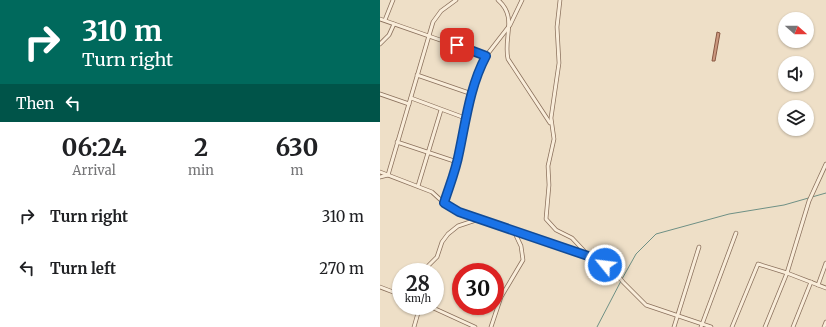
<!DOCTYPE html>
<style>
body{margin:0;font-family:Merriweather,serif;background:#f6f6f6;color:#202124;height:100vh;display:flex;flex-direction:column;font-size:15px;white-space:nowrap}
*{box-sizing:border-box;margin:0}
p{font-size:13px;color:#757577}
.icon{flex:none;width:22px;height:22px;fill:none;stroke:currentColor;stroke-width:2;stroke-linecap:round;stroke-linejoin:round}
.map{position:relative;flex:1;overflow:hidden}
.details{display:flex;flex-direction:column;background:#fff;width:380px}
.details>*{flex:none}
.top-card{background:#00695c;color:#fff;overflow:hidden}
.needle{width:26px;rotate:111deg}
.controls{position:absolute;left:398px;top:12px;display:grid;gap:8px}
.controls a{display:grid;place-items:center;width:36px;height:36px;border-radius:50%;background:#fff;box-shadow:0 1px 3px #0004;font-size:20px}
.speed{position:absolute;left:12px;top:263px;display:flex;gap:8px;font-size:20px;font-weight:700;text-align:center}
.speed>*{display:grid;place-content:center;width:52px;height:52px;border-radius:50%;background:#fff;box-shadow:0 1px 3px #0004;line-height:1}
.speed small{font-size:10px;font-weight:400}
.speed .limit{border:6px solid #d22;background:#fff;color:#111}
.pin{position:absolute;display:grid;place-items:center;width:34px;height:34px;color:#fff;margin:-17px;border-radius:8px;box-shadow:0 2px 6px #0006}
.me{position:absolute;width:44px;margin:-22px;rotate:299deg;stroke-linejoin:round;filter:drop-shadow(0 0 3px #0008)}
.turn{display:flex;align-items:center;gap:14px;height:84px;padding:0 16px;font-size:18px}
.turn .icon{width:52px;height:52px;stroke-width:2.5}
.turn b{display:block;font-size:28px;line-height:34px}
.then{display:flex;align-items:center;height:38px;padding:0 16px;background:#0003;gap:8px;font-size:15px}
.eta{display:flex;justify-content:space-evenly;align-items:center;height:68px;text-align:center}
.eta b{font-size:24px;font-weight:700;line-height:28px}
ul{padding:0;list-style:none}
li{display:flex;align-items:center;gap:12px;height:52px;padding:0 16px}
li div{flex:1}
li b{display:block;font-size:15px}
li em{font-style:normal}
main{display:flex;flex:1;min-height:0}
.map>svg:first-child{display:block}
.lines{fill:none;stroke-linecap:round;stroke-linejoin:round}
.stream{stroke:#6e9085;stroke-width:1}
.building{fill:#cb977e;stroke:#885843}
.street-casing{stroke:#8a705c;stroke-width:4.5}
.street{stroke:#f9edda;stroke-width:3}
.route-casing{stroke:#114b97;stroke-width:10}
.route{stroke:#1a73e8;stroke-width:7}
</style>
<main>
<section class="details">
<div class="top-card">
<div class="turn"><svg class="icon" aria-label="right" viewBox="0 0 24 24"><path d="M7 20v-9h11M14 6l5 5-5 5"/></svg><div><b>310 m</b>Turn right</div></div>
<div class="then">Then<svg class="icon" aria-label="left" viewBox="0 0 24 24"><path d="M17 20v-9H6M10 6l-5 5 5 5"/></svg></div>
</div>
<div class="eta">
<div><b>06:24</b><p>Arrival</p></div>
<div><b>2</b><p>min</p></div>
<div><b>630</b><p>m</p></div>
</div>
<ul>
<li><svg class="icon" aria-label="right" viewBox="0 0 24 24"><path d="M7 20v-9h11M14 6l5 5-5 5"/></svg><div><b>Turn right</b></div><em>310 m</em></li>
<li><svg class="icon" aria-label="left" viewBox="0 0 24 24"><path d="M17 20v-9H6M10 6l-5 5 5 5"/></svg><div><b>Turn left</b></div><em>270 m</em></li>
</ul>
</section>
<div class="map">
<svg width="446" height="327" viewBox="0 0 446 327">
<rect width="100%" height="100%" fill="#eedfc7"/>
<g class="lines">
<g class="stream">
<path d="M242,279l14,-25 20,-20 73,-20 55,-9 42,-12"/>
<path d="M217,327l24,-46"/>
</g>
</g>
<path class="building" d="M337,32l3,1 -5,28h-3z"/>
<g class="lines">
<defs>
<g id="street">
<path d="M118,0c20,17 5,38 10,59l42,64"/>
<path d="M180,0l-3,27 2,36 -8,55 3,21 -6,27 1,19 -3,34 10,11 16,8 15,16"/>
<path d="M0,19l106,37"/>
<path d="M5,20l8,-20"/>
<path d="M0,44l9,-9 5,-11"/>
<path d="M37,75l55,19"/>
<path d="M0,94l29,10"/>
<path d="M31,98l54,20"/>
<path d="M17,142l60,20"/>
<path d="M0,172l52,20 12,11 15,9 129,43 25,14 10,13 23,23 65,22"/>
<path d="M0,177l8,-2 45,-153 8,-11 15,-11"/>
<path d="M38,186l23,-76"/>
<path d="M64,203l15,-49 6,-36 16,-53 5,-9 24,-31 12,-25"/>
<path d="M42,272l15,-15 5,-15 6,-8 10,-8 21,-7"/>
<path d="M438,285l8,-22"/>
<path d="M0,287l21,8"/>
<path d="M49,306l46,21"/>
<path d="M34,327l6,-21"/>
<path d="M111,327l10,-30 22,-37 -2,-14 -8,-17"/>
<path d="M294,327l25,-80"/>
<path d="M321,327l35,-94"/>
<path d="M352,327l26,-63 29,9 39,15"/>
<path d="M385,327l22,-54 22,-72 17,-37"/>
<path d="M413,327l18,-45"/>
<path d="M444,327l2,-5"/>
</g>
</defs>
<use href="#street" class="street-casing"/>
<use href="#street" class="street"/>
</g>
<g class="lines">
<defs>
<path id="route" d="M77,45l29,11c-16,30 -20,64 -27,97 -3,17 -10,34 -15,50l15,9 129,44 17,9"/>
</defs>
<use href="#route" class="route-casing"/>
<use href="#route" class="route"/>
</g>
</svg>
<div class="controls">
<a><svg class="needle" viewBox="-14 -14 28 28"><path d="M0-13l5 13h-10z" fill="#e53935"/><path d="M0 13l5-13h-10z" fill="#757577"/></svg></a>
<a><svg class="icon" aria-label="sound" viewBox="0 0 24 24"><path d="M4 9h4l5-4v14l-5-4H4zM17 9q2 3 0 6"/></svg></a>
<a><svg class="icon" aria-label="layers" viewBox="0 0 24 24"><path d="M12 4l9 5-9 5-9-5zM3 14l9 5 9-5"/></svg></a>
</div>
<div class="speed"><div>28<small>km/h</small></div><div class="limit">30</div></div>
<div class="pin" style="left:77px;top:45px;background:#d93025"><svg class="icon" aria-label="arrive" viewBox="0 0 24 24"><path d="M6 21V4h12l-3 4 3 4H6"/></svg></div>
<svg class="me" style="left:225px;top:265px" viewBox="-20 -20 40 40"><circle r="17" fill="#1a73e8" stroke="#fff" stroke-width="3"/><path d="M0-11L8 9 0 5-8 9z" fill="#fff"/></svg>
</div>
</main>
